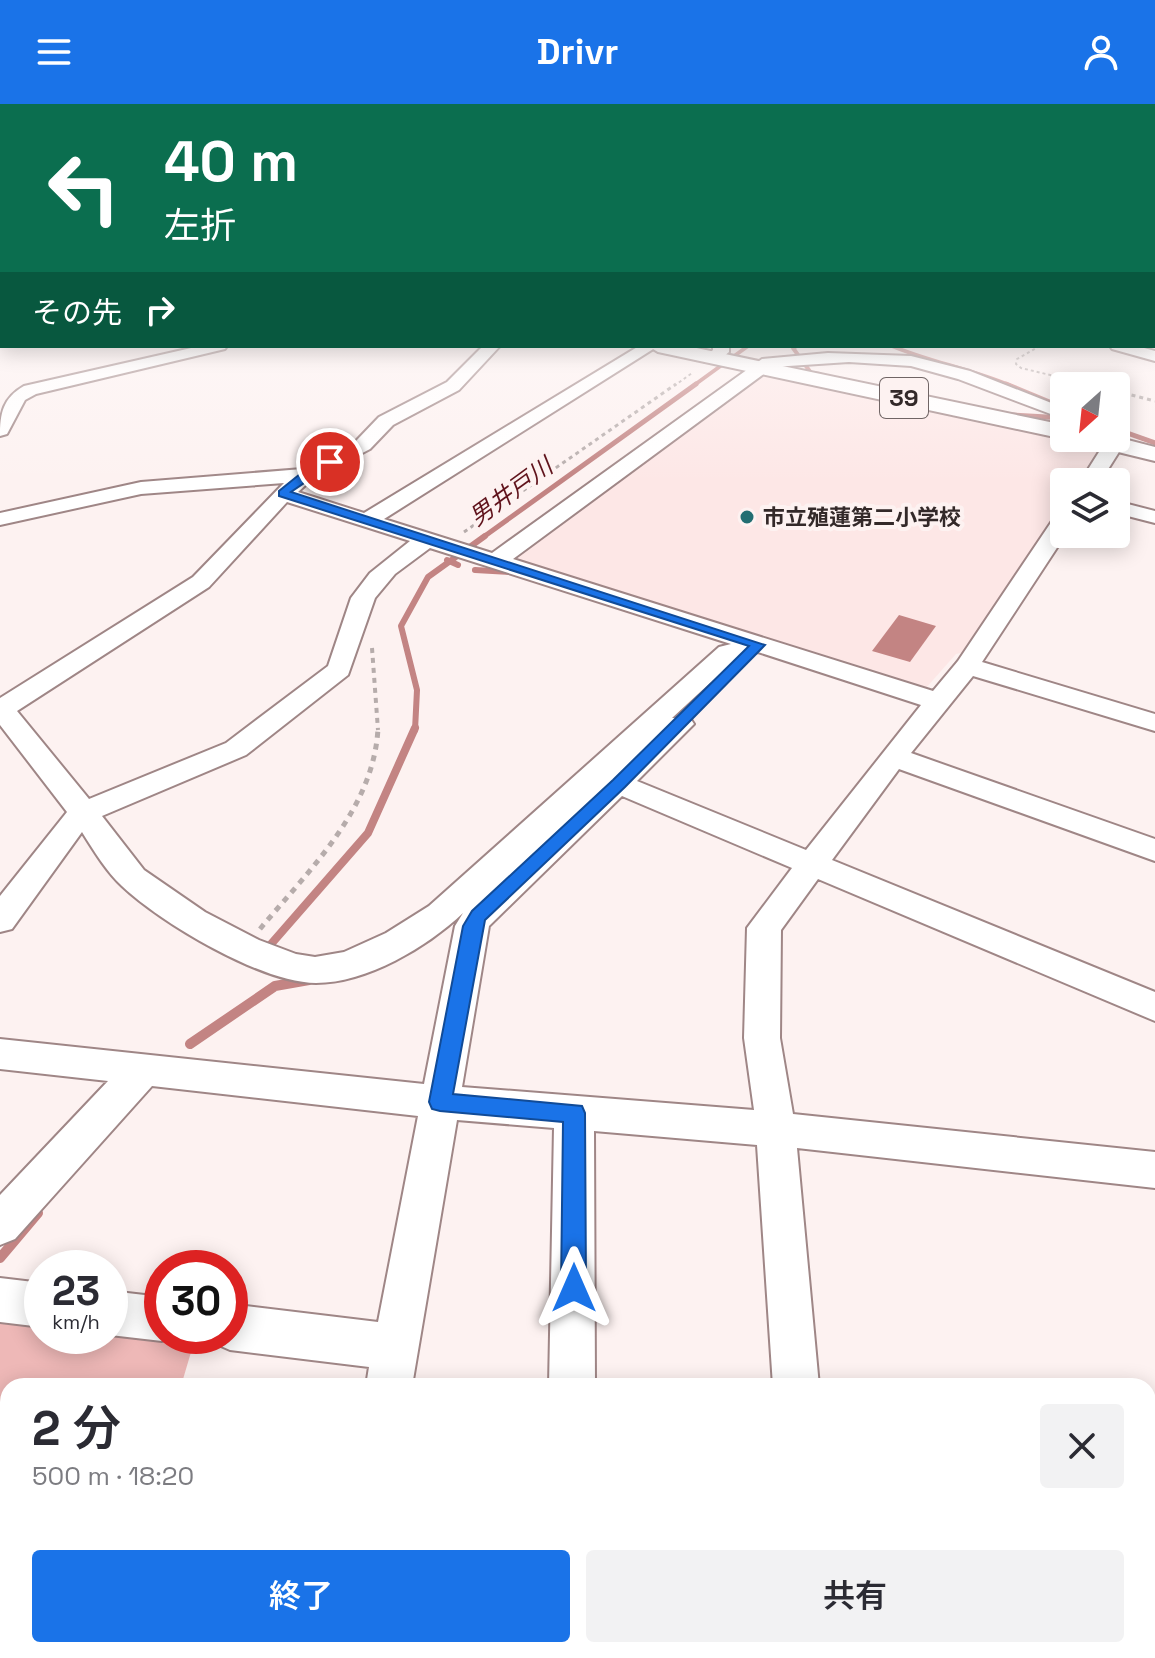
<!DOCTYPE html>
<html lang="ja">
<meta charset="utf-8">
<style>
body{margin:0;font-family:"Space Grotesk","Noto Sans JP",sans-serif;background:#f2f2f3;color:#2b2b33;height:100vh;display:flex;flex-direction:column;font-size:30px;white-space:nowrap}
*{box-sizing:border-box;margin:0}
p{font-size:26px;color:#7c7c81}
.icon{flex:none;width:44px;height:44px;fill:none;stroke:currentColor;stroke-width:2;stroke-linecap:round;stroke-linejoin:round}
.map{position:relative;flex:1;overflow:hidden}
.sheet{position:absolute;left:0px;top:1274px;width:1156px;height:280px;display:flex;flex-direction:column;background:#fff;border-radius:24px 24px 0 0;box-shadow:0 4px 20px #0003}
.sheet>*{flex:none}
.banner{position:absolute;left:0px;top:0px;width:1156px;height:244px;box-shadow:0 4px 20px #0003;background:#0b6e4f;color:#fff;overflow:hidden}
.needle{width:52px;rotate:207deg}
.buttons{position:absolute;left:1050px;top:268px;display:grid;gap:16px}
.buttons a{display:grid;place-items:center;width:80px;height:80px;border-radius:8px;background:#fff;box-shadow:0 4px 20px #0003;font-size:40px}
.speed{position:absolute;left:24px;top:1146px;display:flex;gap:16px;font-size:40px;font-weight:700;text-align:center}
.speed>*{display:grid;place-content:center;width:104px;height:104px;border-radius:50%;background:#fff;box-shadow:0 4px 20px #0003;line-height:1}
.speed small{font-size:20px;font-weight:400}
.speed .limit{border:12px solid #d22;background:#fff;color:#111}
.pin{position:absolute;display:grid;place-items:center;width:68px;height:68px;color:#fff;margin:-34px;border:4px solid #fff;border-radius:50%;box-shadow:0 2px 8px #0007}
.me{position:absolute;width:88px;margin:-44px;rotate:0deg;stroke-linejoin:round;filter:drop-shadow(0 0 6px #0008)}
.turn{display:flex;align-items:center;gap:28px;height:168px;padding:0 32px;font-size:36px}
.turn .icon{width:104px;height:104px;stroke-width:2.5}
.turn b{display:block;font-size:56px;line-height:68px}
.then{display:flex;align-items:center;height:76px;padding:0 32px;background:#0003;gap:16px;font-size:30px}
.round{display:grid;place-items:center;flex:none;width:84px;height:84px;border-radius:8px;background:#f2f2f3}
.head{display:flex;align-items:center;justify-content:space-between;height:136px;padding:0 32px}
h1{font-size:48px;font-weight:600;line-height:60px}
.button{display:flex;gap:16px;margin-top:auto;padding:16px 32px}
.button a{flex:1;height:92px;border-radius:8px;background:#1a73e8;color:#fff;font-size:32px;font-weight:600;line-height:92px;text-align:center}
.button a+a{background:#f2f2f3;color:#2b2b33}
header{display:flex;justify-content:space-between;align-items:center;height:104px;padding:0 32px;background:#1a73e8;color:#fff;font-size:36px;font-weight:600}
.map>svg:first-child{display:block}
.built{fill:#fde7e6}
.green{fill:#eeb8b7}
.water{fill:#c38483}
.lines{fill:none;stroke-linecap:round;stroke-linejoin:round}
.stream-far4{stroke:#c38483;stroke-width:4}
.stream-far3{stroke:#c38483;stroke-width:5}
.stream-far2{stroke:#c38483;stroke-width:6}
.stream-far1{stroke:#c38483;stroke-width:8}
.stream{stroke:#c38483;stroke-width:10}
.river{fill:#c38483;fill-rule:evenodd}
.minor-casing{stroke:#9f8686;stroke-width:4}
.major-casing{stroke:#9f8686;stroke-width:4}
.path-far3{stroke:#b6acab;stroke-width:2;stroke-dasharray:3 3;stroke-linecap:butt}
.path-far2{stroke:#b6acab;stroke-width:3;stroke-dasharray:4 4;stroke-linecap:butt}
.path-far1{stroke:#b6acab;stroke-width:4;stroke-dasharray:5 5;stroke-linecap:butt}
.path{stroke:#b6acab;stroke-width:5;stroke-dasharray:6 6;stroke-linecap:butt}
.minor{fill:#fff;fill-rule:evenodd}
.major{fill:#fff;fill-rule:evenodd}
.route{fill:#1a73e8;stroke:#114b97;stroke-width:2}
.poi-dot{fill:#236e72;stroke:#fdf2f1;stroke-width:3}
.labels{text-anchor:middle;stroke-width:8;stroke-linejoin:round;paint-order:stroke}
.far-poi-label{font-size:22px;font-weight:bold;fill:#332929;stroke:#fdf2f1;text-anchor:start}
.shield{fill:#fdf2f1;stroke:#706565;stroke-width:2}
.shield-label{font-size:24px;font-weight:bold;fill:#332929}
.far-water-label{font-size:24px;font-style:italic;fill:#60131c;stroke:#fdf2f1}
</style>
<header><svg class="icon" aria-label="menu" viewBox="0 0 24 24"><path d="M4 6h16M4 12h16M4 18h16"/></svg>Drivr<svg class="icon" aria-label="person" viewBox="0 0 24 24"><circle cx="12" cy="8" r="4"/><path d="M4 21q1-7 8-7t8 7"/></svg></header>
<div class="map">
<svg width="1155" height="1554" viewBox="0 0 1155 1554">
<rect width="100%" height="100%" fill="#fdf2f1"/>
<path class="built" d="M760,271l333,70 6,3 -22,34h-13v19l-99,151 -9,2 -30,34 -14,1 -401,-130z"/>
<path class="green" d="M0,1215l42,5v12h68v-4l84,10 -13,44h-173v264h99l-2,8h-105z"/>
<path class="water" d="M899,511l37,11 -26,36 -38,-11z"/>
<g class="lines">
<g class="stream-far4">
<path d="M797,242l-4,2 18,25 9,1"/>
<path d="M892,242c38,16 79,23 119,40"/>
<path d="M693,282l55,-40"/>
</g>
<g class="stream-far3">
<path d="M1006,280l58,24"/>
<path d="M1013,311l51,3"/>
<path d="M1116,325l39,14"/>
<path d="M482,434l214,-154"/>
</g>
<g class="stream-far2">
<path d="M447,456l11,5"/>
<path d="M475,466l37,2"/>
<path d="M415,626l2,-40 -16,-64 27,-49 57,-41"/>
</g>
<path class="stream-far1" d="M265,847l103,-118 47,-105"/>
<g class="stream">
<path d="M190,940l85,-58 34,-6"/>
<path d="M0,1154l38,-45"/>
</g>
<rect class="river" x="1154" y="177" width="1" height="12"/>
<defs>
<g id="minor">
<rect x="1154" y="160" width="1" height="6"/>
<rect x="1154" y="217" width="1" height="10"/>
<path d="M200,242h27l-2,3 -189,45 -11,6 -18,34 -7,2c0,-23 3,-38 24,-50z"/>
<path d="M483,242h17l-41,44 -66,35 -23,24 -59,31 -13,12 66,21 275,-167h19l-274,173 108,34 270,-194 66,-6 83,3 59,15 94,37v11l-106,-40 -47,-13 -62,-4 -76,5 -260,192 420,132 25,-30 98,-146 8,-1 2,20 -84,128 173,52v17l-182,-55 -62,77 244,86v22l-256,-92 -67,91 323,132v29l-337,-142 -37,51 -1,108 13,76 362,38v36l-358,-40 22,238h-46l-16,-241 -163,-14 1,255h-46l5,-258 -97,-8 -45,266h-46l3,-19 -139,-17 -16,-7 -3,-7h19v-32l148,18 40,-206 -266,-30 -137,153 -15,6v-50l108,-114 -108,-12v-30l424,45 31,-158 8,-13c-36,34 -96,70 -147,70 -54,0 -155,-60 -194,-97 -16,-15 -28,-35 -40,-54l-70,97 -12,3v-36l67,-84 -67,-87v-27l193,-121 91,-94 -143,11 -141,31v-12l141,-31 161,-13 54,-28 23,-24 68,-35zM287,398l123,39 -40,32 -19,25 -23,68 -102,77 -137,56 -72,-88 192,-124zM430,444l301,96 -12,3 -290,259 -43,27 -42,19 -29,5 -19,-3 -37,-14 -54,-28 -61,-42 -42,-54 144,-61 102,-80 27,-77 20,-24zM758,548l163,53 -115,145 -169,-69 57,-57 -4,-6h-18l65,-60zM622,692l170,72 -45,60 -3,110 10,72 -292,-23 27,-161z"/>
<path d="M713,242h16v6l-12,10h-12l-2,-4 10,-8z"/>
<path d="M1110,242h27l18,5v10l-43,-12z"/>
<path d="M1116,329l8,11 -24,38h-20l24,-38 -1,-6h13z"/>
<path d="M1116,397l39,10v12l-39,-10z"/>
<path d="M0,1174l42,5v44l-42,-5z"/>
<path d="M110,1187l52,6v39h13l-13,5 -52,-6z"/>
<path d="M1155,1324v97l-7,3v-98z"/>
<path d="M327,1546h113l-3,8h-113z"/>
<path d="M961,1546h54l2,8h-54z"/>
</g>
<g id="major">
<path d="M648,242h39l377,79v13h4l-4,1 -406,-87z"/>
<path d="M1116,333l39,10v14l-74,-18 -4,-5z"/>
</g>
</defs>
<use href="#minor" class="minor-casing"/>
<use href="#major" class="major-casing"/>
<g class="path-far3">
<path d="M1040,242l-23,13 -1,5 5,4 75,18"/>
<path d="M674,282l18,-13"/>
</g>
<g class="path-far2">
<path d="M1088,280l9,2"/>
<path d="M1116,287l39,10"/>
<path d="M464,428l212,-148"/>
</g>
<path class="path-far1" d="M372,544l6,82"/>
<path class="path" d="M260,825c49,-59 114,-120 118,-201"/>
<use href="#minor" class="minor"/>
<use href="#major" class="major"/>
</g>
<linearGradient id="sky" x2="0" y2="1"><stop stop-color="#99a1c0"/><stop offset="0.42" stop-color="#fef9f9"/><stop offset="1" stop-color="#fef9f9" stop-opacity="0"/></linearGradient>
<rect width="1155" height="378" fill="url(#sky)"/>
<path class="route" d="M326,356l9,2 -44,30 474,153 -140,142 -140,133 -32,174 129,12 3,7 1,175 -4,8 -8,4 -9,-4 -4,-8 2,-166 -123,-11 -8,-2 -3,-7 34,-176 9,-15 141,-131 136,-134 -470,-150v-5l21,-17z"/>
<circle class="poi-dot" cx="747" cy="413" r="8"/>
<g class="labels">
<g class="far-poi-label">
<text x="763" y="421">市立殖蓮第二小学校</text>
</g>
<rect class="shield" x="880" y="274" width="48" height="40" rx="6"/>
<g class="shield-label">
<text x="904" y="302">39</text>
</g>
<g class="far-water-label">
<text transform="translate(511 388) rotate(-36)" y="8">男井戸川</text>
</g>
</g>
</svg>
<div class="buttons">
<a><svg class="needle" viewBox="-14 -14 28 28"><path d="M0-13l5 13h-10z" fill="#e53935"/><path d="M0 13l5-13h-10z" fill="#7c7c81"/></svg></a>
<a><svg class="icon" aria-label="layers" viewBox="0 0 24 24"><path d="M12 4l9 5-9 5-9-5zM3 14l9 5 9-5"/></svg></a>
</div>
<div class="speed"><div>23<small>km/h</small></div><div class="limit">30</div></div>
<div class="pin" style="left:330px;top:358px;background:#d93025"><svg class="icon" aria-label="arrive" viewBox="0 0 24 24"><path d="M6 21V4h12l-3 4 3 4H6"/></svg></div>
<svg class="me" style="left:574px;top:1184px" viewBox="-20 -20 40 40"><path d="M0-17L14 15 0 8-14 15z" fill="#1a73e8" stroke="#fff" stroke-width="4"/></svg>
<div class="banner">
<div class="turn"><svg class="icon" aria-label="left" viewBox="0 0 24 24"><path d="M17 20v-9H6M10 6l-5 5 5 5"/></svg><div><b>40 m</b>左折</div></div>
<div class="then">その先<svg class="icon" aria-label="right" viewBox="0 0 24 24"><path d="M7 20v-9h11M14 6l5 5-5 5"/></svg></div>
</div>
<section class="sheet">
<div class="head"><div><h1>2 分</h1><p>500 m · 18:20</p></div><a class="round"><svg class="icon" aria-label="close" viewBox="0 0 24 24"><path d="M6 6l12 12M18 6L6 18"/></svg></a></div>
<div class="button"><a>終了</a><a>共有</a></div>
</section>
</div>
